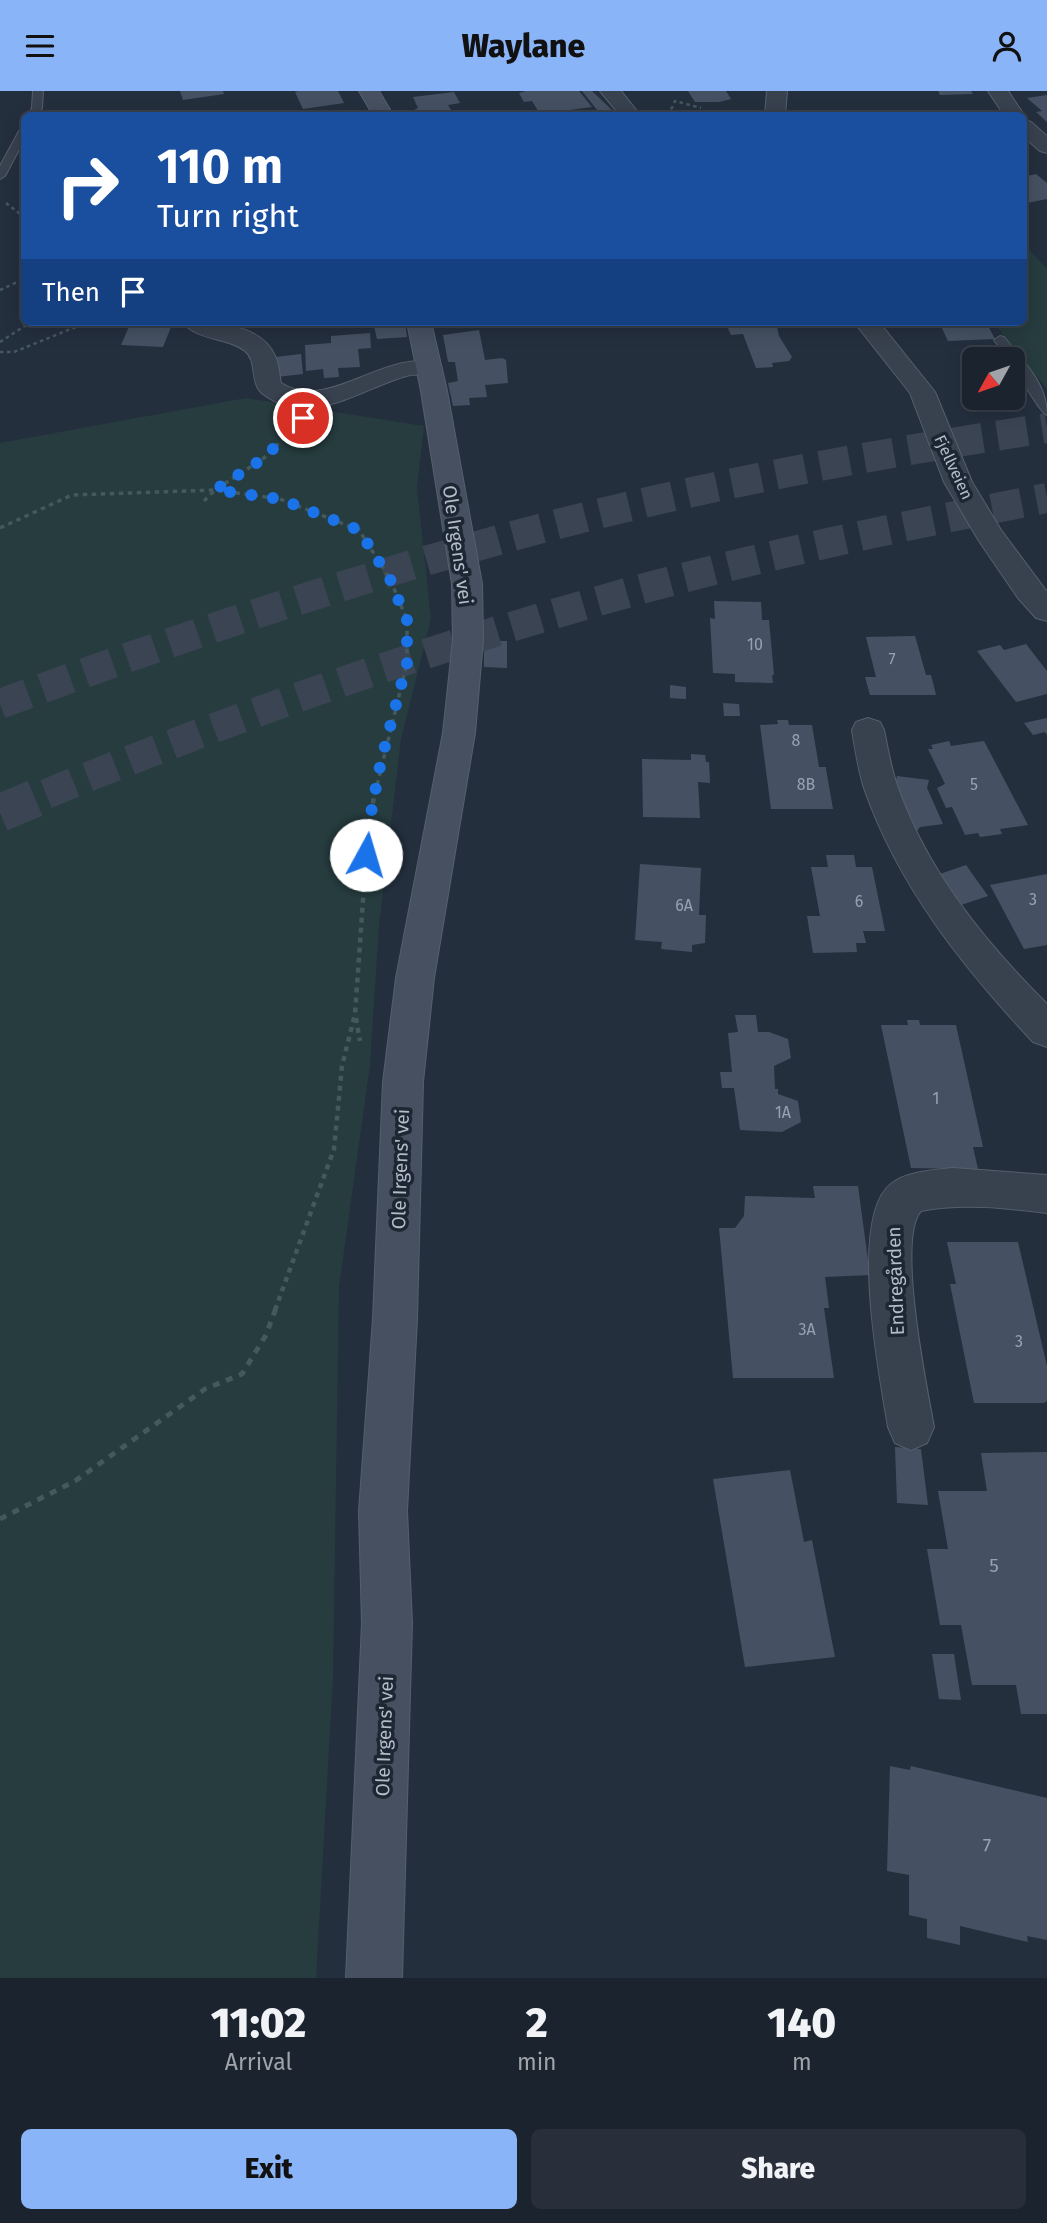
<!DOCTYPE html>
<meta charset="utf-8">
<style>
body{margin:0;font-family:"Fira Sans",sans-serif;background:#282f3a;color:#f1f3f6;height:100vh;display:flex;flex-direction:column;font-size:26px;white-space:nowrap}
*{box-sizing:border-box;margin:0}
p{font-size:23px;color:#a0a4aa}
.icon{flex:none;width:38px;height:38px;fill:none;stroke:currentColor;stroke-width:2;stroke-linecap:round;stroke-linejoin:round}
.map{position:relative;height:1887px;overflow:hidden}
.side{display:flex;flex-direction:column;background:#1b232e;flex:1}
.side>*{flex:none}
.guide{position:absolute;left:21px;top:21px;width:1006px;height:214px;border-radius:10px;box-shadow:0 4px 18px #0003,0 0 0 2px #39404a;background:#1a4fa0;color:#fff;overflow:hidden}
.needle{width:46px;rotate:230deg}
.tools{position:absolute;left:962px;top:256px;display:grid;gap:14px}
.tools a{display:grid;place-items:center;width:63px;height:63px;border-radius:10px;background:#1b232e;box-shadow:0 4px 18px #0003,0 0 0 2px #39404a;font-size:35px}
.pin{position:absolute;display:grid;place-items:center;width:60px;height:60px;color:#fff;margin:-30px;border:4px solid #fff;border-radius:50%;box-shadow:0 2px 7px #0007}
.me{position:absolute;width:77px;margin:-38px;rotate:6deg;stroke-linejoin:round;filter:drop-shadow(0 0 5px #0008)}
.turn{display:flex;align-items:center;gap:24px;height:147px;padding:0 21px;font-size:32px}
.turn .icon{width:91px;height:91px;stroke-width:2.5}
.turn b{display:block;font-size:49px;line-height:60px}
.then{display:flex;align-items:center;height:66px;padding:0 21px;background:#0003;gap:14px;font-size:26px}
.eta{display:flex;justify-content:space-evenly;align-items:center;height:119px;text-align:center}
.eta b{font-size:42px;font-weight:800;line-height:49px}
.action{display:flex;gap:14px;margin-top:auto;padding:14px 21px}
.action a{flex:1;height:80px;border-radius:10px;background:#8ab4f8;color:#111;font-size:28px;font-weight:800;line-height:80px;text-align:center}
.action a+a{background:#282f3a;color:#f1f3f6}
header{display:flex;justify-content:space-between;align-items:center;height:91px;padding:0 21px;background:#8ab4f8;color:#111;font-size:32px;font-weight:800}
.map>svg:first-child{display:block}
.green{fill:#263c3f}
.building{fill:#455162}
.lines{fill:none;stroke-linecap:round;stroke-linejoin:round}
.highway-tunnel-far1{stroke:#3a4453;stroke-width:30;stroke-dasharray:30 15;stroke-linecap:butt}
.highway-tunnel{stroke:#3a4453;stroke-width:38;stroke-dasharray:38 19;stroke-linecap:butt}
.lane-casing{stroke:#565f6c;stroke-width:2}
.street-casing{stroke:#565f6c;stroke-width:2}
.secondary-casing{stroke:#565f6c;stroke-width:2}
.path-far3{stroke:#44595c;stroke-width:2.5;stroke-dasharray:3.5 3.5;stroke-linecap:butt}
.path-far2{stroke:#44595c;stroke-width:3.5;stroke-dasharray:4.5 4.5;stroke-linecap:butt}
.path-far1{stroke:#44595c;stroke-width:4.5;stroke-dasharray:5 5;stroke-linecap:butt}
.path{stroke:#44595c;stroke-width:5;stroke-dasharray:7 7;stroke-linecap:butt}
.lane{fill:#38414e;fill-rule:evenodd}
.street{fill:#38414e;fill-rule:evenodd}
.secondary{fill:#465061;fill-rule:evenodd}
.route{stroke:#1a73e8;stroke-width:12;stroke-dasharray:0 21.6}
.labels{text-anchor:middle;stroke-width:7;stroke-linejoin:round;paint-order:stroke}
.far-street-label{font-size:16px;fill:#b4bcc9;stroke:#1d2633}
.number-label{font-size:16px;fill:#98a1af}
.street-label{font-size:19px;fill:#b4bcc9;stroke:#1d2633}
.near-number-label{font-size:19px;fill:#98a1af}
</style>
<header><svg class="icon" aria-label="menu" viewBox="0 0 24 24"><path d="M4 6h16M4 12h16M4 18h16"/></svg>Waylane<svg class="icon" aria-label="person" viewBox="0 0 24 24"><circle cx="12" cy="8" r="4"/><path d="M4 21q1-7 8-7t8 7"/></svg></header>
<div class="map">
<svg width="1047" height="1887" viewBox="0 0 1047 1887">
<rect width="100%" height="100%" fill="#242f3e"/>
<g class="green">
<path d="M1024,153l23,25v120l-54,-67h31z"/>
<path d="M246,307l178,28 -7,61 14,132 -30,120 -22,187 -9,139 -31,222 -6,391 -17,300h-316v-1535z"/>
</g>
<g class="building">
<path d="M180,0h43l1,3 -41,6z"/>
<path d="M299,0h39l6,12 -41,6 -8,-17z"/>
<path d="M526,0h53l13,16 -52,7 -8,-13 -8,1 -5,-9z"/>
<path d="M582,0h10l20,19v5h-11z"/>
<path d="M688,0h38l5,8 -12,3h-24z"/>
<path d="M938,0h33l2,3 -33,1z"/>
<path d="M454,1l6,11 -12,2 3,5 12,5 -46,-1 -2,-5 3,-1 -5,-11z"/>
<path d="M1047,4v27l-11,-10 6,-1 -15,-13z"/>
<path d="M1024,83l3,2 9,-2 11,9v16l-20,4 -3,-3z"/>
<path d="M131,231h42l-10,25 -42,-2z"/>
<path d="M223,231h35l-1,5 -34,2z"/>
<path d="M373,231h32l2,15 -30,2z"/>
<path d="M738,231h38l3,14 13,21 -3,4 -17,2 1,4 -17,1 -13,-34 -12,1 -4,-9 12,-1z"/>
<path d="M939,231h47l9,17 -47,2z"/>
<path d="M479,239l6,30 17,-2 4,2 2,23 -23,2 2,12 -18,1 1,7 -17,1 -5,-23 10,-2 -3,-19h-7l-5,-27z"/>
<path d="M370,242l1,15 -13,1 2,18 -22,1 1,9 -15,1 -1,-9 -17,2 -1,-26 26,-2v-7z"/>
<path d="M301,263l2,20 -26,3 -2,-20z"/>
<path d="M714,510l47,1 1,18h7l5,55h-2l1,8 -38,-1v-8l-22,-1 -3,-55 5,1z"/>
<path d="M915,545l11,39h5l5,20h-66l-5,-18h11l-10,-40z"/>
<path d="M484,550h23v27l-23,-1z"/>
<path d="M1026,553l21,27v23l-31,8 -39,-51 23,-6 4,5z"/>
<path d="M670,594l16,2v12l-16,-1z"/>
<path d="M723,612l16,1 1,12h-16z"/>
<path d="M1047,627v17l-2,-3 -12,3 -9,-12z"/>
<path d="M777,629h11l1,5h23l7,42h7v2l7,40h-62l-11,-84 18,-1z"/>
<path d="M949,650l2,5 33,-5 44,84 -28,4 2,5 -22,3 -2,-4 -13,2 -13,-28 -6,1 -9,-20 8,-4 -17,-35h5l-2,-4z"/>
<path d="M691,663l14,1 1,7h3l1,21 -12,-1 2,36 -57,-1 -1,-58 49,1z"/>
<path d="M897,685l32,4 -2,8 16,36 -23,3 -6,8 -19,-50z"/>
<path d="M826,764h28l2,12h16l13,64h-22l3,12h-10l1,9 -44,1 -6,-37h13l-9,-49h17z"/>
<path d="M640,773l61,4 -2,47h7l-1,28 -13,2v7l-31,-3 1,-7 -27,-2z"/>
<path d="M966,774l22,31 -33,11 -21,-31z"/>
<path d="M1047,783v71l-23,4 -34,-64z"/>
<path d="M735,924h21l2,17h11l19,7 3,19 -17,8 1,23h3v5l20,7 3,21 -19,10 -42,-2 -6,-42h-12l-2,-16h12l-4,-39 10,-1z"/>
<path d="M907,929h12l1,5h36l27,122h-10l5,22 -67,-1 -30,-143h27z"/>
<path d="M813,1095h45l12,89 -45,2 4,31h-5l10,70h-101l-14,-150h16l9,-12 1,-20 70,2z"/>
<path d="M947,1151h71l29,124v35l-3,2h-70l-24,-119h6z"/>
<path d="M895,1356l26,2 7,56 -31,-2z"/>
<path d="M1047,1361v262h-26l-5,-29h-44l-11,-60h-21l-13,-76h21l-10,-58h49l-6,-38z"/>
<path d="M790,1379l14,72 8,-2 23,117 -90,10 -32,-188z"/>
<path d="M932,1563h22l7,46 -22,-1z"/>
<path d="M890,1675l20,4 1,-4 136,32v142l-20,-4 1,6 -68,-16v19l-33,-7v-19l-18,-4v-40l-22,-4z"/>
</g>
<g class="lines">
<g class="highway-tunnel-far1">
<path d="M0,613c169,-63 339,-120 513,-168 175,-48 354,-81 534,-108"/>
<path d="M46,703c195,-80 395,-150 599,-206 133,-36 267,-64 402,-90"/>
</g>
<path class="highway-tunnel" d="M0,722l50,-21"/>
<defs>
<g id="lane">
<path d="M33,0h10l-1,17 -4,7h-10l4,-7z"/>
<path d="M24,37v12l-19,36 -5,3v-13l19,-35z"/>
<path d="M1000,245l4,1c19,24 43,46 43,78 -7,-3 -34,-48 -34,-56h-5l-14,-19z"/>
</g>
<g id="street">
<path d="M600,0h21l19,24h-20z"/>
<path d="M767,0h20l-2,24h-20z"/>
<path d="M988,0h20l16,24h-20z"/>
<path d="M1024,29l7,2 16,14v17l-7,-2 -16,-14z"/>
<path d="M183,231c30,0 78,1 92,34 4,8 4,18 6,27 48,30 101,-34 157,-20l4,5 -4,5c-11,3 -21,0 -32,3 -45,13 -97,53 -143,18 -14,-11 -5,-33 -18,-43 -17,-14 -49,-10 -62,-29z"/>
<path d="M854,231h25l56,70 37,90 29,48 46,62v29l-11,-3 -18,-20 -39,-57 -35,-59 -34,-89z"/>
<path d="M868,627l12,4 4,8c4,19 7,39 14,58 30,84 87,154 149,216v43l-14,-5c-70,-75 -135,-156 -169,-254 -6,-19 -9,-39 -12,-58l4,-8z"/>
<path d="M953,1077l94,7v38c-41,-5 -85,-10 -126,-2 -25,27 6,177 13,216l-7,16 -16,7 -16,-7 -7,-16c-8,-49 -40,-210 3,-243 16,-13 43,-14 62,-16z"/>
</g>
<g id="secondary">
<path d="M359,0h20l14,24h-20z"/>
<path d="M407,231h24l16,69 35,193 1,56 -8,93 -41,245 -11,104 -6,237 -10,192 5,112 -10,355h-56l16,-355 -3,-112 14,-192 10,-237 13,-104 47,-245 10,-93 -1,-56 -31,-193z"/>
</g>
</defs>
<use href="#lane" class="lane-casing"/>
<use href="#street" class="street-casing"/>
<use href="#secondary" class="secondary-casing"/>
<g class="path-far3">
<path d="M665,22l7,-5 3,-7 26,7"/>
<path d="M6,112l18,14"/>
<path d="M0,199l24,-11"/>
<path d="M0,251l31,-20"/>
<path d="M0,261h14l74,-30"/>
</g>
<g class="path-far2">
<path d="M204,410l11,-11 49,-32 26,-26"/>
<path d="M0,437l72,-33 143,-5 65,9 79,31 31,49 17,41v43l-32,131"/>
</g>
<g class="path-far1">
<path d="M356,927l4,23"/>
<path d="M275,1219l59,-161 8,-83 13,-52 13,-185 7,-37"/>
</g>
<path class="path" d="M0,1428l75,-38 130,-92 37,-15 24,-39 10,-27"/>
<use href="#lane" class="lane"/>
<use href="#street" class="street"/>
<use href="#secondary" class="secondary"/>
</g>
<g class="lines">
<path class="route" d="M303,327l-39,40 -49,32 65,9 79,31 31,49 8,20 9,21v43l-26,98 -13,68 -2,26"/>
</g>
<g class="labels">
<g class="far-street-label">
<text transform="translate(954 376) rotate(65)" y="6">Fjellveien</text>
</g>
<g class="number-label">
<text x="755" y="559">10</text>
<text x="892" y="574">7</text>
<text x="796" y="655">8</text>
<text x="806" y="699">8B</text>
<text x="974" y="699">5</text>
<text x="1033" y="814">3</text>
<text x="859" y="816">6</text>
<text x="684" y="820">6A</text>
<text x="936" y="1013">1</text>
<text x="783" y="1027">1A</text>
<text x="807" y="1244">3A</text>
<text x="1019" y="1256">3</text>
</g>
<g class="street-label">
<text transform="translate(458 454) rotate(82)" y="7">Ole Irgens' vei</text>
<text transform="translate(400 1078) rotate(-88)" y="7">Ole Irgens' vei</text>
<text transform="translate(895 1190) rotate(-92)" y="7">Endregården</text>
<text transform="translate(384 1645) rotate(-88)" y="7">Ole Irgens' vei</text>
</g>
<g class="near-number-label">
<text x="994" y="1481">5</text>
<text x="987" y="1761">7</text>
</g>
</g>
</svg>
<div class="tools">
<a><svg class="needle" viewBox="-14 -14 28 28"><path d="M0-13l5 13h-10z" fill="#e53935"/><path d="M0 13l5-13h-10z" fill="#a0a4aa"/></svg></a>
</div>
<div class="pin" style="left:303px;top:327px;background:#d93025"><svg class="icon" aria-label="arrive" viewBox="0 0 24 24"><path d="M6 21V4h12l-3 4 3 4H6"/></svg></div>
<svg class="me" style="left:366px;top:764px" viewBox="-20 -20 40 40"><circle r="19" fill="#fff"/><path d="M0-13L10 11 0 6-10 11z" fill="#1a73e8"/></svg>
<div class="guide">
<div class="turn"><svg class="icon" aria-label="right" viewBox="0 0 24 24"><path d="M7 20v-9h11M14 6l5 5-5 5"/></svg><div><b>110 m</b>Turn right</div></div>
<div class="then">Then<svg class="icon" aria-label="arrive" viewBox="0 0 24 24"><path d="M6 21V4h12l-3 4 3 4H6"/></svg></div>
</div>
</div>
<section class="side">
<div class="eta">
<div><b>11:02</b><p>Arrival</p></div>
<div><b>2</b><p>min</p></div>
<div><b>140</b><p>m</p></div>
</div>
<div class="action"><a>Exit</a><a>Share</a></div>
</section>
